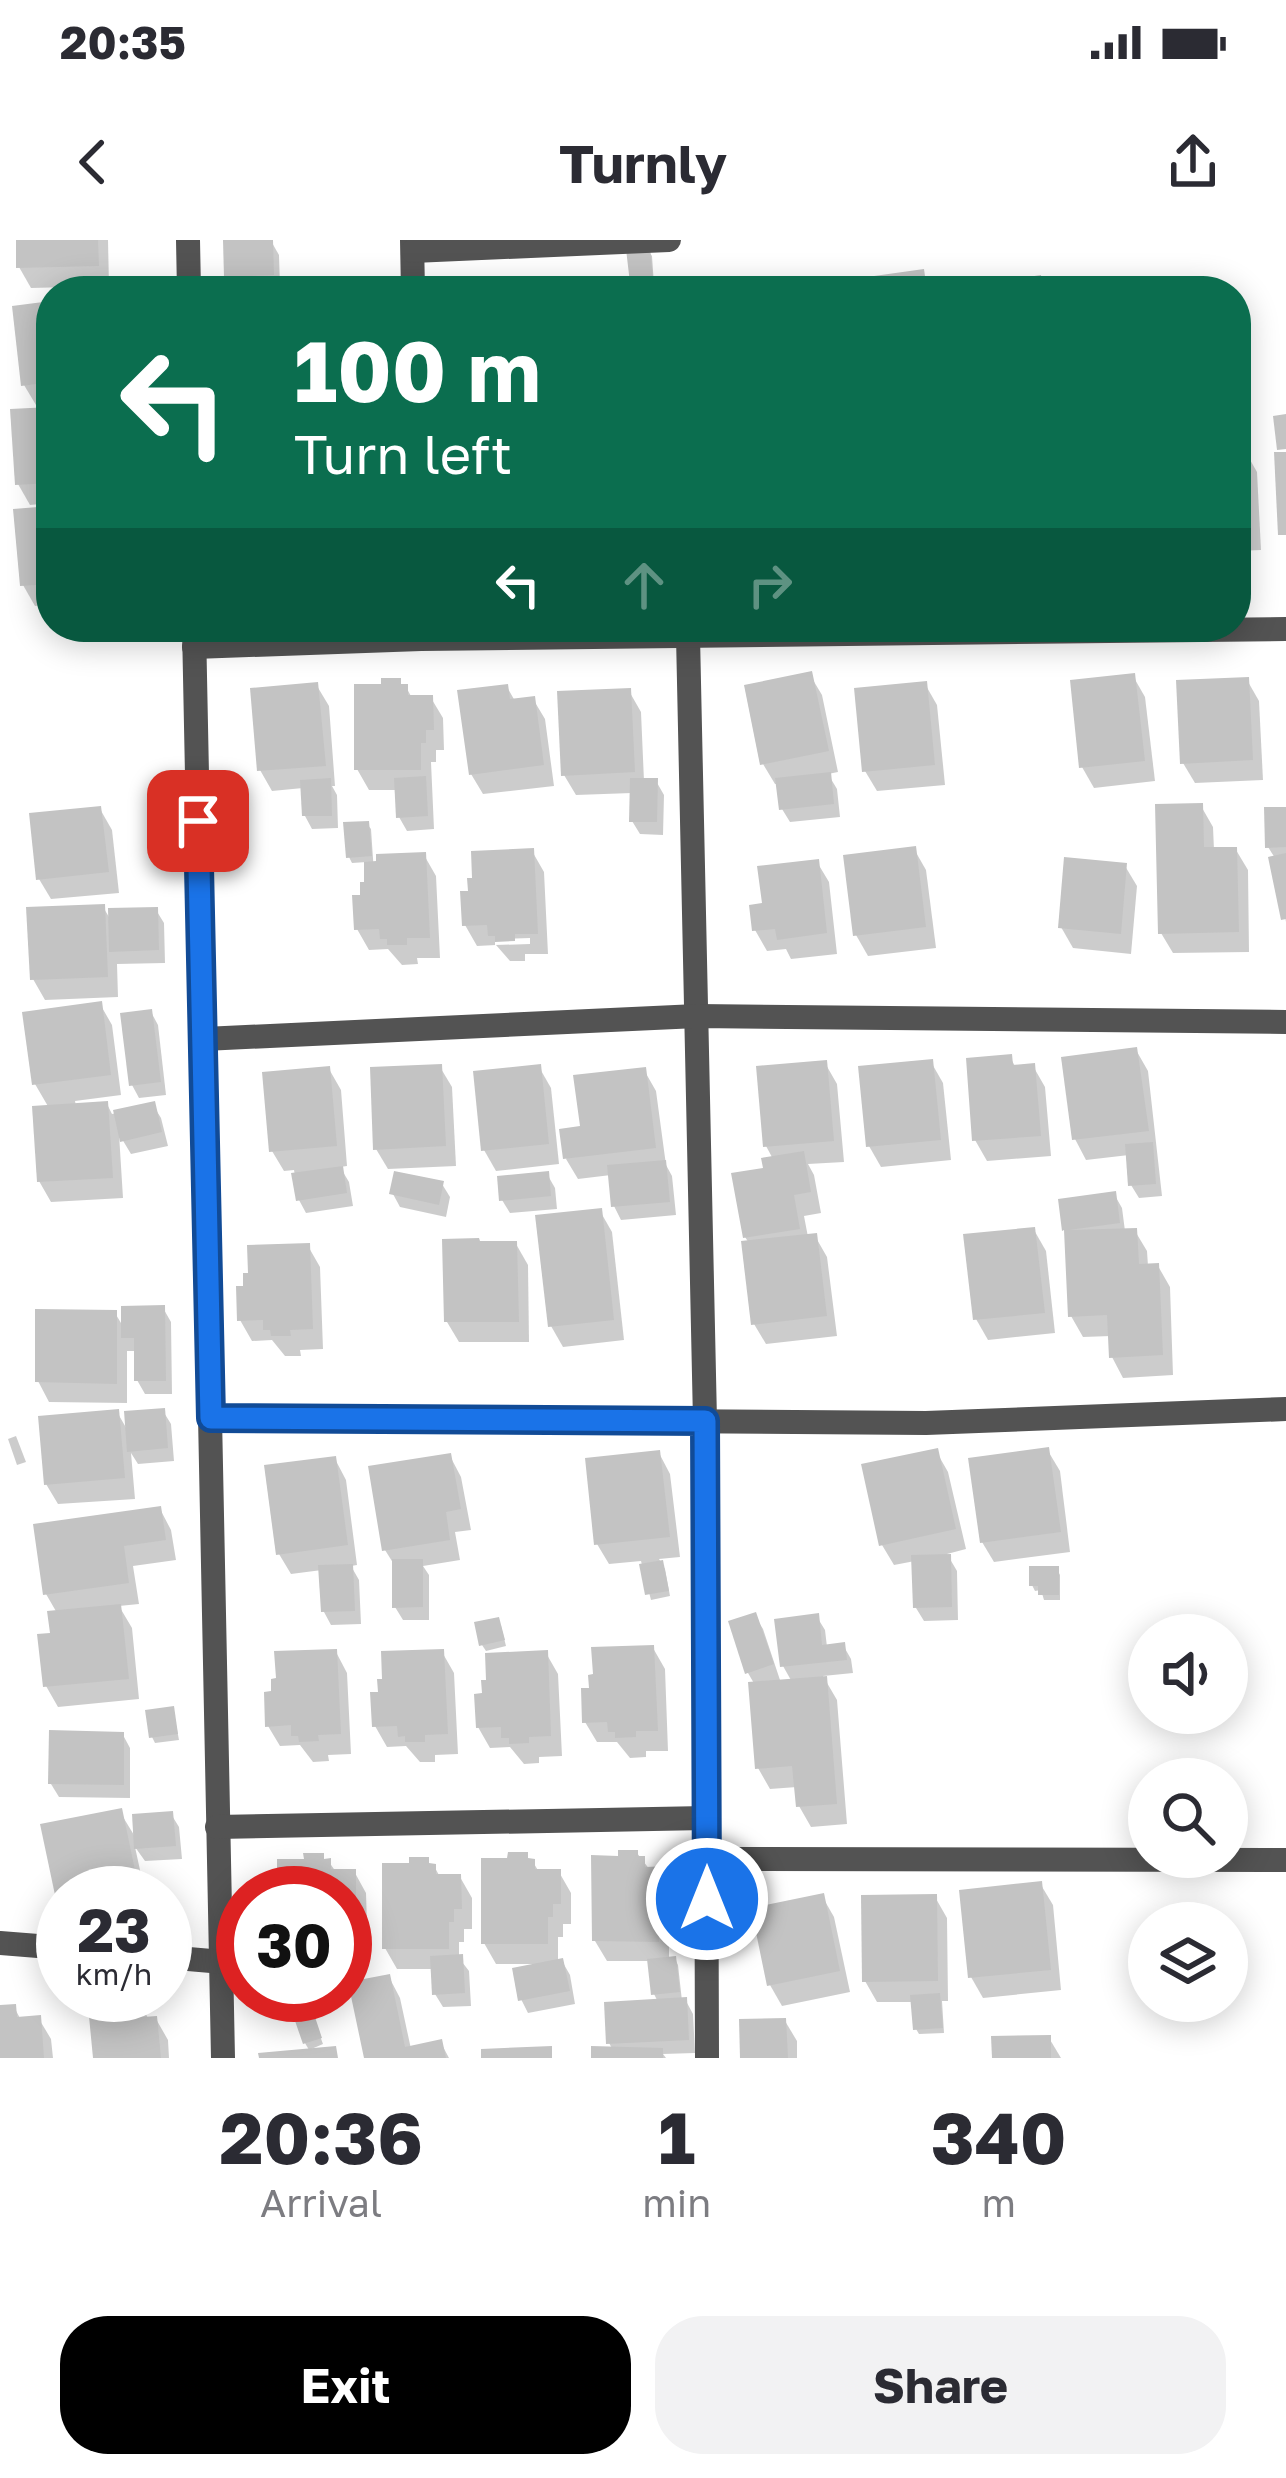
<!DOCTYPE html>
<style>
body{margin:0;font-family:"Golos Text",sans-serif;background:#f2f2f3;color:#2b2b33;height:100vh;display:flex;flex-direction:column;font-size:45px;white-space:nowrap}
*{box-sizing:border-box;margin:0}
p{font-size:39px;color:#7c7c81}
.icon{flex:none;width:66px;height:66px;fill:none;stroke:currentColor;stroke-width:2;stroke-linecap:round;stroke-linejoin:round}
.map{position:relative;height:1818px;overflow:hidden}
.panel{display:flex;flex-direction:column;background:#fff;flex:1}
.panel>*{flex:none}
.banner{position:absolute;left:36px;top:36px;width:1215px;height:366px;border-radius:48px;box-shadow:0 6px 30px #0003;background:#0b6e4f;color:#fff;overflow:hidden}
.controls{position:absolute;left:1128px;top:1374px;display:grid;gap:24px}
.controls a{display:grid;place-items:center;width:120px;height:120px;border-radius:50%;background:#fff;box-shadow:0 6px 30px #0003;font-size:60px}
.speed{position:absolute;left:36px;top:1626px;display:flex;gap:24px;font-size:60px;font-weight:700;text-align:center}
.speed>*{display:grid;place-content:center;width:156px;height:156px;border-radius:50%;background:#fff;box-shadow:0 6px 30px #0003;line-height:1}
.speed small{font-size:30px;font-weight:400}
.speed .limit{border:18px solid #d22;background:#fff;color:#111}
.pin{position:absolute;display:grid;place-items:center;width:102px;height:102px;color:#fff;margin:-51px;border-radius:24px;box-shadow:0 6px 18px #0006}
.me{position:absolute;width:132px;margin:-66px;rotate:0deg;stroke-linejoin:round;filter:drop-shadow(0 0 9px #0008)}
.turn{display:flex;align-items:center;gap:42px;height:252px;padding:0 60px;font-size:54px}
.turn .icon{width:156px;height:156px;stroke-width:2.5}
.turn b{display:block;font-size:84px;line-height:102px}
.lanes{display:flex;align-items:center;height:114px;padding:0 60px;background:#0003;justify-content:center;gap:60px;direction:ltr}
.lanes .off{opacity:.35}
.eta{display:flex;justify-content:space-evenly;align-items:center;height:204px;text-align:center}
.eta b{font-size:72px;font-weight:700;line-height:84px}
.action{display:flex;gap:24px;margin-top:auto;padding:24px 60px}
.action a{flex:1;height:138px;border-radius:48px;background:#000;color:#fff;font-size:48px;font-weight:700;line-height:138px;text-align:center}
.action a+a{background:#f2f2f3;color:#2b2b33}
.status{display:flex;justify-content:space-between;align-items:center;height:84px;padding:0 60px;background:#fff;direction:ltr}
.status svg{height:33px;fill:currentColor}
header{display:flex;justify-content:space-between;align-items:center;height:156px;padding:0 60px;background:#fff;font-size:54px;font-weight:700}
.map>svg:first-child{display:block}
.shadow{fill:#0003;fill-rule:evenodd}
.building{fill:#c3c3c3}
.lines{fill:none;stroke-linecap:round;stroke-linejoin:round}
.minor{stroke:#535353;stroke-width:24}
.route-casing{stroke:#114b97;stroke-width:30}
.route{stroke:#1a73e8;stroke-width:21}
</style>
<div class="status"><b>20:35</b><svg viewBox="0 0 49 12"><path d="M0 12V9h3v3zM5 12V6h3v6zM10 12V3h3v9zM15 12V0h3v12zM26 1h20v11H26zM47 4h2v5h-2z"/></svg></div>
<header><svg class="icon" aria-label="back" viewBox="0 0 24 24"><path d="M15 5l-7 7 7 7"/></svg>Turnly<svg class="icon" aria-label="share" viewBox="0 0 24 24"><path d="M12 15V3M7 8l5-5 5 5M5 13v7h14v-7"/></svg></header>
<div class="map">
<svg width="1286" height="1818" viewBox="0 0 1286 1818">
<rect width="100%" height="100%" fill="#fff"/>
<g class="shadow">
<path d="M19,0h89l1,46 -78,2 -12,-21z"/>
<path d="M271,1l8,14 1,33 -45,1 -8,-13z"/>
<path d="M648,10l4,6 2,29 -14,1 3,5h-52l44,-6z"/>
<path d="M346,43l5,8h-37z"/>
<path d="M470,49h51l1,2h-52z"/>
<path d="M51,64v100l-15,1 -12,-20z"/>
<path d="M51,170v93l-21,2 -12,-21z"/>
<path d="M1245,211l12,21 4,78 -25,1v-99z"/>
<path d="M51,269v95l-16,2 -12,-21z"/>
<path d="M810,435l12,20 16,77 -10,2 9,15 3,28 -50,5 -8,-13 -3,-25h-4l-12,-20z"/>
<path d="M1133,436l12,21 10,84 -61,7 -12,-21z"/>
<path d="M1247,440l12,21 4,79 -68,3 -12,-20z"/>
<path d="M925,444l12,21 8,80 -68,6 -12,-20z"/>
<path d="M317,446l12,20 6,80h-3l5,9 1,33 -26,1 -7,-13 -2,-28 -31,3 -12,-21z"/>
<path d="M402,447h4l6,11h19l12,20 1,32h-8v12h-5l3,67 -27,2 -8,-14 -1,-27h-29l-12,-21z"/>
<path d="M507,447l8,14 18,-2 12,20 9,67 -71,8 -12,-20z"/>
<path d="M629,451l12,21 3,69h12l8,14 -1,40 -23,-1 -8,-13v-28l-56,2 -12,-20z"/>
<path d="M1201,566l12,21 1,23h22l12,20 1,82 -76,1 -12,-20z"/>
<path d="M100,569l12,21 7,63 -68,6 -12,-20z"/>
<path d="M1286,570v112l-11,-64 -7,-11z"/>
<path d="M367,584l4,5 3,44 50,-18 12,21 4,82h-23l1,6 -16,1 -14,-16 -19,1 -12,-21 11,-44 -1,-23 -15,1 -3,-6z"/>
<path d="M914,609l12,21 10,78 -68,8 -12,-21z"/>
<path d="M532,611l12,21 4,82h-23v7h-15l-14,-16 -19,1 -12,-21zM530,698v6l-35,1v-6z"/>
<path d="M817,622l12,20 8,72 -46,5 -5,-10 -19,2 -12,-21 10,-24z"/>
<path d="M1125,626l12,20 -6,68 -58,-6 -12,-21z"/>
<path d="M103,667l9,15 44,-12 8,13 1,40 -48,1 1,33 -73,3 -12,-21z"/>
<path d="M100,764l12,21 9,70 -46,6 1,5 31,-2 5,10 41,-9 8,13 7,28 -37,8 -12,-20 4,64 -72,4 -12,-21 10,-73 -14,-24z"/>
<path d="M151,772l7,13 8,70 -27,3 -7,-13z"/>
<path d="M1136,810l12,21 14,125 -23,2 -8,-13 -2,-30 -43,5 -11,-21z"/>
<path d="M1010,817l6,11 17,-2 12,21 6,69 -64,5 -12,-21z"/>
<path d="M931,822l12,21 8,77 -70,7 -12,-21z"/>
<path d="M825,823l12,21 7,78 -36,2 6,11 7,38 -17,3 4,21 7,-1 12,21 10,79 -71,8 -12,-20 -5,-81 -4,-6 21,-66 7,-12 -7,-13z"/>
<path d="M440,827l12,20 4,79 -68,3 -12,-20z"/>
<path d="M539,827l12,21 8,76 -63,7 -12,-21z"/>
<path d="M329,829l12,21 6,76 -7,1 9,15 4,24 -47,7 -7,-13 -5,-30 -10,1 -12,-20z"/>
<path d="M644,830l12,21 10,74 6,11 4,39 -55,5 -7,-14 -3,-31 -33,4 -12,-20 17,-30z"/>
<path d="M547,934l8,14 2,21 -47,4 -8,-13z"/>
<path d="M442,944l8,13 -4,20 -46,-10 -7,-13z"/>
<path d="M1114,954l8,14 3,23h10l12,20 1,15h10l12,21 3,88 -50,3 -11,-21 -1,-21 -28,1 -12,-21 -6,-86z"/>
<path d="M600,971l12,21 12,108 -61,7 -12,-21z"/>
<path d="M1034,990l12,21 9,82 -67,7 -12,-21z"/>
<path d="M516,1004l12,21 1,77h-70l-12,-20z"/>
<path d="M308,1006l12,21 3,82 -23,1 1,6h-16l-13,-16 -20,1 -12,-21z"/>
<path d="M163,1068l8,14 1,72h-27l-8,-14v-29h-10v52l-78,-1 -11,-21 77,-68 9,15z"/>
<path d="M163,1171l8,13 3,37 -36,3 -7,-11 4,46 -77,5 -12,-20 71,-72 11,19z"/>
<path d="M16,1196l10,26 -9,3 -9,-26z"/>
<path d="M936,1211l12,21 18,77 -19,5 10,17 1,49 -34,1 -8,-13 -1,-47 -21,4 -12,-20z"/>
<path d="M1048,1211l12,20 10,81 -76,10 -12,-20z"/>
<path d="M659,1213l11,21 10,83 -21,2 6,10 5,27 -19,4 -10,-39 -32,3 -12,-20z"/>
<path d="M450,1216l11,21 10,53 -16,2 5,28 -37,6 6,9v45h-26l-8,-13v-41l-10,-16z"/>
<path d="M335,1219l11,21 11,85 -6,1 8,14 2,44 -30,1 -7,-13 -2,-42 -31,4 -12,-20z"/>
<path d="M160,1269l11,21 5,30 -43,6 6,38 -20,2 13,22 7,71 -81,8 -12,-21 11,-73 -11,-19z"/>
<path d="M1057,1329l3,6v25h-16l-3,-10 -6,1 -3,-6z"/>
<path d="M755,1376l8,13 18,54 11,-1 -9,-16 34,-49 8,13 2,17 16,-2 8,14 2,14 -30,3 14,24 10,124 -36,3 -12,-21 -2,-19 -27,2 -12,-21 -3,-83 -7,-12z"/>
<path d="M501,1386l5,20 -20,5 -4,-6z"/>
<path d="M653,1408l12,21 3,82h-22v6l-16,1 -13,-16h-20l-12,-20 7,-31z"/>
<path d="M336,1412l11,21 4,81 -23,1 1,6 -16,1 -13,-17 -20,1 -12,-20 6,-32 5,-13z"/>
<path d="M442,1412l12,21 4,81 -23,1v7h-15l-14,-16 -19,1 -12,-21z"/>
<path d="M546,1413l12,21 4,82 -23,1v6l-15,1 -14,-17 -20,1 -12,-21 7,-31z"/>
<path d="M173,1469l6,31 -24,3 -3,-6z"/>
<path d="M123,1495l7,13v50l-71,-1 -8,-13z"/>
<path d="M120,1572l17,28 34,-26 8,13 3,32 -37,2 -10,-14 10,46h-82v11l-6,-10z"/>
<path d="M637,1613l13,17 19,-1 12,21v31h-8l1,13h-5v26l6,-1 3,6 4,36h4l7,13 2,39 -32,1 3,4h-72l19,-8 -4,-7 49,-41 -4,-8 -4,-33h-43l-12,-20 26,-82z"/>
<path d="M530,1621l3,1 6,10h20l12,21v31h-8v13h-5v25l4,-1 8,14 5,29 -47,9 -7,-14 12,-35h-37l-12,-21z"/>
<path d="M325,1622h4l7,10 19,1 11,20 1,31 -8,1v12h-5v27h-9v-71h-65z"/>
<path d="M431,1626h3l6,11h20l12,21v31h-8v13h-5v16l10,13 2,35 -28,1 -8,-13 -1,-25h-37l-12,-21z"/>
<path d="M1041,1645l12,20 8,85 -78,8 -12,-21z"/>
<path d="M822,1656l12,21 16,75 -68,14 -12,-21z"/>
<path d="M935,1657l12,21 1,83h-6l2,32 -25,1 -3,-5 -2,-27h-37l-12,-21z"/>
<path d="M389,1737l11,21 11,51 30,-6 8,15h-82z"/>
<path d="M141,1765l8,15 7,-1 12,21 1,18h-73z"/>
<path d="M14,1767l7,13 18,-1 12,20 2,19h-53v-50z"/>
<path d="M314,1780l9,24 -14,6 -4,-7z"/>
<path d="M785,1781l12,20v17h-54z"/>
<path d="M1049,1798l12,20h-66z"/>
</g>
<g class="building">
<path d="M16,0h82l1,26 -83,2z"/>
<path d="M223,0h50l1,35 -50,2z"/>
<path d="M650,7l3,33 -12,1 1,10h-52v-3l40,-5 -4,-34z"/>
<path d="M924,29l3,22h-58l-2,-14z"/>
<path d="M1041,35l2,16h-72l-1,-5z"/>
<rect x="669" y="42" width="77" height="9"/>
<path d="M51,61v81l-30,4 -9,-80z"/>
<path d="M51,167v76l-36,2 -5,-76z"/>
<path d="M1286,174v35l-9,1 -4,-34z"/>
<path d="M1246,208l4,82 -14,1v-82z"/>
<path d="M1274,212h12v83h-8z"/>
<path d="M51,266v78l-31,2 -7,-77z"/>
<path d="M812,431l17,80 -69,14 -16,-80z"/>
<path d="M1135,433l10,88 -66,7 -9,-88z"/>
<path d="M1249,437l4,83 -73,4 -4,-84z"/>
<path d="M381,438h20v6h7v11h25l1,35h-8v13h-5v27h-67v-86h27z"/>
<path d="M927,441l8,84 -73,7 -8,-84z"/>
<path d="M318,442l8,84 -69,5 -7,-83z"/>
<path d="M508,444l2,15 25,-3 9,69 -75,10 -12,-85z"/>
<path d="M631,448l4,84 -74,4 -4,-85z"/>
<path d="M831,532l3,32 -55,6 -4,-32z"/>
<path d="M426,536l2,40 -32,2 -2,-40z"/>
<path d="M331,538l1,38h-30l-2,-36z"/>
<path d="M630,538h28l-1,44h-28z"/>
<path d="M1203,563l1,44h33l2,85 -81,2 -3,-130z"/>
<path d="M101,566l8,66 -73,8 -7,-67z"/>
<path d="M1264,567h22v40l-21,1z"/>
<path d="M369,581l3,35 -26,2 -3,-36z"/>
<path d="M916,606l10,81 -73,9 -10,-81z"/>
<path d="M534,608l4,86h-23v7l-20,1v-6h-7l-1,-11 -25,1 -2,-35h8l-1,-13h5l-1,-27z"/>
<path d="M426,612l4,86h-23v7h-20v-6h-7l-1,-10 -25,1 -2,-35h8v-13h4v-20l12,-1v-7z"/>
<path d="M1286,613v66l-5,1 -13,-63z"/>
<path d="M1064,617l63,6 -6,71 -63,-6z"/>
<path d="M819,619l8,74 -50,7 -2,-11 -23,2 -3,-26 13,-2 -5,-37z"/>
<path d="M105,664l3,73 -78,3 -4,-73z"/>
<path d="M158,667l1,43 -50,2 -1,-44z"/>
<path d="M102,761l9,74 -79,10 -10,-73z"/>
<path d="M152,769l9,73 -32,4 -9,-73z"/>
<path d="M1137,807l12,84 -77,9 -11,-83z"/>
<path d="M1012,814l1,11 22,-2 6,73 -69,5 -6,-83z"/>
<path d="M933,819l8,81 -75,7 -8,-81z"/>
<path d="M827,820l7,81 -71,6 -7,-81z"/>
<path d="M442,824l4,82 -73,4 -3,-83z"/>
<path d="M541,824l8,80 -68,7 -8,-80z"/>
<path d="M330,826l7,80 -68,6 -7,-80z"/>
<path d="M646,827l10,81 -93,11 -4,-30 21,-3 -7,-51z"/>
<path d="M108,861l5,77 -76,4 -5,-76z"/>
<path d="M155,861l7,31 -42,10 -7,-32z"/>
<path d="M1153,902l3,42 -28,2 -3,-42z"/>
<path d="M804,911l7,41 -17,3 6,34 -57,9 -12,-65 32,-5 -2,-10z"/>
<path d="M666,920l4,42 -59,5 -4,-42z"/>
<path d="M343,926l4,27 -51,8 -5,-28z"/>
<path d="M394,931l50,10 -5,24 -50,-11z"/>
<path d="M549,931l2,25 -52,5 -2,-25z"/>
<path d="M1116,951l4,32 -51,7 68,-2 2,36 20,-1 4,92 -54,3 -2,-43 -39,2 -4,-87 -2,1 -4,-32z"/>
<path d="M602,968l12,112 -66,7 -13,-112z"/>
<path d="M1035,987l10,86 -72,7 -10,-86z"/>
<path d="M817,993l10,83 -76,9 -10,-84z"/>
<path d="M479,998l1,3h37l2,81h-75l-2,-83z"/>
<path d="M310,1003l3,86 -23,1 1,6h-20l-1,-6h-7v-10l-26,1 -1,-35h7v-13h5l-1,-28z"/>
<path d="M165,1065l1,76h-32v-43h-13v-32z"/>
<path d="M35,1069l82,1v74l-82,-2z"/>
<path d="M165,1168l3,40 -41,4 -3,-41z"/>
<path d="M119,1169l6,69 -81,7 -6,-69z"/>
<path d="M1049,1207l12,85 -81,11 -12,-85z"/>
<path d="M938,1208l18,81 -77,17 -18,-82z"/>
<path d="M660,1210l10,87 -76,8 -9,-87z"/>
<path d="M451,1213l10,56 -15,3 4,28 -68,11 -14,-85z"/>
<path d="M336,1216l12,89 -72,10 -12,-90z"/>
<path d="M161,1266l5,34 -42,6 5,37 -86,12 -10,-71z"/>
<path d="M951,1314l1,53 -39,1 -2,-53z"/>
<path d="M392,1319h31v48l-31,1z"/>
<path d="M663,1320l6,31 -24,4 -6,-31z"/>
<path d="M353,1324l2,47 -34,1 -3,-47z"/>
<path d="M1029,1326h30v29h-21v-9h-9z"/>
<path d="M121,1364l8,75 -86,8 -6,-53 13,-1 -3,-22z"/>
<path d="M756,1372l18,52 -29,10 -17,-53z"/>
<path d="M819,1373l3,32 23,-3 2,18 -67,7 -6,-48z"/>
<path d="M499,1377l6,23 -26,6 -5,-24z"/>
<path d="M654,1405l4,86h-22v6l-21,1v-6h-7l-1,-10 -25,1 -1,-35h8l-1,-13 5,-1 -2,-27z"/>
<path d="M337,1409l4,85 -23,1 1,6 -20,1 -1,-6h-7v-11l-26,2 -1,-35 7,-1v-12l5,-1 -2,-27z"/>
<path d="M444,1409l4,85 -23,1v7h-20v-6l-7,1 -1,-11 -25,1 -2,-35h8l-1,-13h5l-1,-28z"/>
<path d="M548,1410l3,86 -22,1v6l-20,1v-6h-8v-11l-25,1 -2,-34 8,-1 -1,-13h5l-1,-27z"/>
<path d="M827,1436l10,128 -41,3 -4,-41 -37,3 -7,-87z"/>
<path d="M174,1466l4,28 -29,4 -4,-28z"/>
<path d="M49,1490l75,2v53l-76,-1z"/>
<path d="M122,1568l15,72 -82,15 -15,-71z"/>
<path d="M173,1571l3,35 -42,3 -2,-35z"/>
<path d="M618,1610h20v6h7v11l26,-1v35h-8l1,13h-5v28l-67,-1 -1,-86 27,1z"/>
<path d="M508,1612h20v6l7,1v10h26v35h-8v13h-5v27h-67v-86h26z"/>
<path d="M303,1613h21v6l7,-1v11h25v35l-11,1v-12h-68v-34h27z"/>
<path d="M409,1617h20v6l7,1v10h25l1,35h-8v13h-5v27h-67v-86h27z"/>
<path d="M1042,1641l9,89 -83,8 -9,-88z"/>
<path d="M824,1653l16,78 -73,15 -16,-78z"/>
<path d="M937,1654l1,87 -76,1 -1,-87z"/>
<path d="M463,1714l2,39 -33,2 -2,-39z"/>
<path d="M676,1716l4,36 -29,3 -4,-36z"/>
<path d="M563,1718l7,33 -52,10 -6,-33z"/>
<path d="M390,1734l15,73 37,-8 4,19h-82l-16,-76z"/>
<path d="M940,1753l3,35 -30,2 -3,-35z"/>
<path d="M687,1757l2,43 -83,4 -2,-42z"/>
<path d="M142,1761l1,16 14,-1 4,42h-68l-5,-52z"/>
<path d="M16,1764l1,13 24,-2 3,43h-44v-53z"/>
<path d="M313,1771l9,27 -19,6 -9,-26z"/>
<path d="M786,1778l2,40h-48l-1,-39z"/>
<path d="M1051,1795v23h-59l-1,-22z"/>
<path d="M336,1806l2,12h-79l-1,-5z"/>
<path d="M552,1806v12h-71v-9z"/>
<path d="M591,1806l72,2v10h-72z"/>
</g>
<g class="lines">
<g class="minor">
<path d="M188,0l1,51"/>
<path d="M412,0l1,51"/>
<path d="M413,11l256,-11"/>
<path d="M194,387l29,1431"/>
<path d="M688,396l17,785 2,637"/>
<path d="M194,407l227,-8 865,-10"/>
<path d="M204,799l493,-23 589,6"/>
<path d="M211,1178l715,5 360,-14"/>
<path d="M217,1587l489,-9"/>
<path d="M707,1619l579,1"/>
<path d="M0,1703l63,5"/>
<path d="M165,1717l58,5"/>
</g>
</g>
<g class="lines">
<defs>
<path id="route" d="M198,581l13,597 494,3 2,478"/>
</defs>
<use href="#route" class="route-casing"/>
<use href="#route" class="route"/>
</g>
</svg>
<div class="controls">
<a><svg class="icon" aria-label="sound" viewBox="0 0 24 24"><path d="M4 9h4l5-4v14l-5-4H4zM17 9q2 3 0 6"/></svg></a>
<a><svg class="icon" aria-label="search" viewBox="0 0 24 24"><circle cx="10" cy="10" r="6"/><path d="M15 15l6 6"/></svg></a>
<a><svg class="icon" aria-label="layers" viewBox="0 0 24 24"><path d="M12 4l9 5-9 5-9-5zM3 14l9 5 9-5"/></svg></a>
</div>
<div class="speed"><div>23<small>km/h</small></div><div class="limit">30</div></div>
<div class="pin" style="left:198px;top:581px;background:#d93025"><svg class="icon" aria-label="arrive" viewBox="0 0 24 24"><path d="M6 21V4h12l-3 4 3 4H6"/></svg></div>
<svg class="me" style="left:707px;top:1659px" viewBox="-20 -20 40 40"><circle r="17" fill="#1a73e8" stroke="#fff" stroke-width="3"/><path d="M0-11L8 9 0 5-8 9z" fill="#fff"/></svg>
<div class="banner">
<div class="turn"><svg class="icon" aria-label="left" viewBox="0 0 24 24"><path d="M17 20v-9H6M10 6l-5 5 5 5"/></svg><div><b>100 m</b>Turn left</div></div>
<div class="lanes"><svg class="icon" aria-label="left" viewBox="0 0 24 24"><path d="M17 20v-9H6M10 6l-5 5 5 5"/></svg><svg class="icon off" aria-label="ahead" viewBox="0 0 24 24"><path d="M12 20V5M6 11l6-6 6 6"/></svg><svg class="icon off" aria-label="right" viewBox="0 0 24 24"><path d="M7 20v-9h11M14 6l5 5-5 5"/></svg></div>
</div>
</div>
<section class="panel">
<div class="eta">
<div><b>20:36</b><p>Arrival</p></div>
<div><b>1</b><p>min</p></div>
<div><b>340</b><p>m</p></div>
</div>
<div class="action"><a>Exit</a><a>Share</a></div>
</section>
